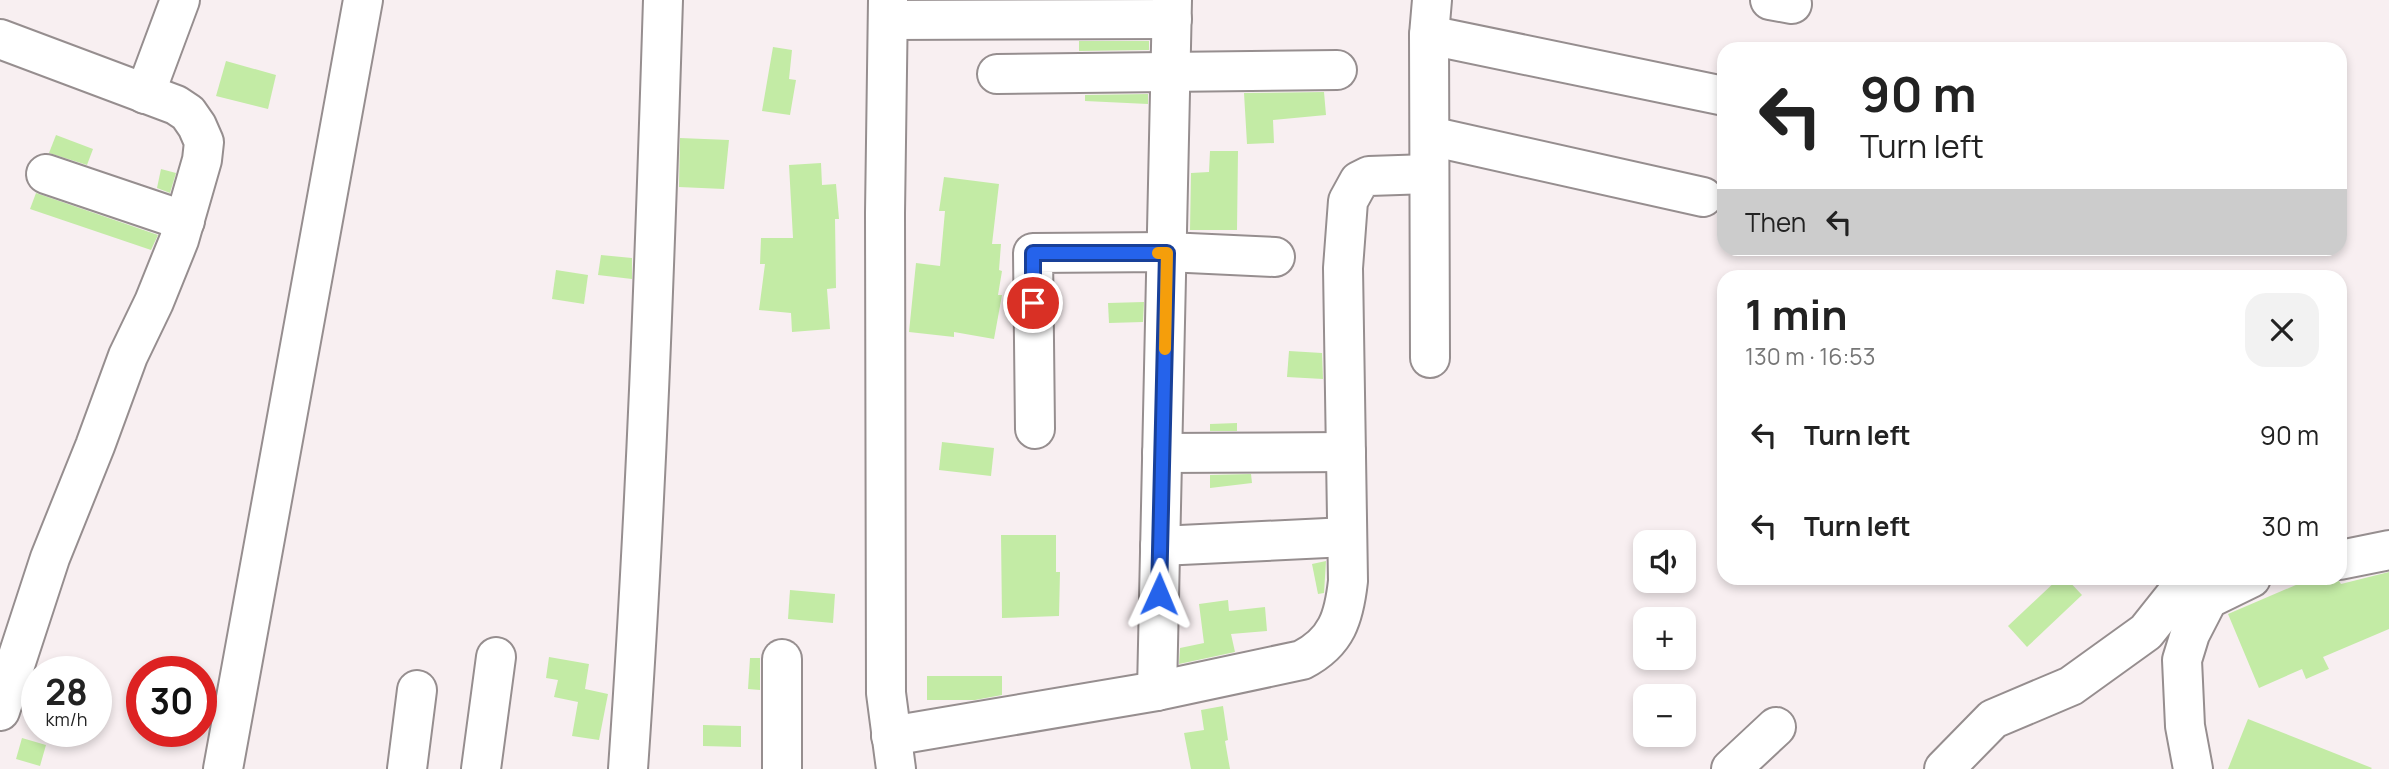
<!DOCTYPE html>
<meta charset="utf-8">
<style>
body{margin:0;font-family:Manrope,sans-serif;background:#f2f2f2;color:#222;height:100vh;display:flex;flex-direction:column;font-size:26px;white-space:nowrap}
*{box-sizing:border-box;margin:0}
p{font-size:23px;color:#767676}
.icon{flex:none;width:38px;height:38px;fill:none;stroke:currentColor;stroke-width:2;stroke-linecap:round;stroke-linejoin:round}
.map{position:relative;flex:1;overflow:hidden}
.panel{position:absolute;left:1717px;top:270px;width:630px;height:315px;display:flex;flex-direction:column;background:#fff;border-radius:21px;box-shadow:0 4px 10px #0003}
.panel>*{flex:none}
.banner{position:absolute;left:1717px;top:42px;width:630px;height:214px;border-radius:21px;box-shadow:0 4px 10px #0003;background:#fff;color:#222;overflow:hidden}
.controls{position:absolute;left:1633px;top:530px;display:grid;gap:14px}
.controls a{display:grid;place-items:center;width:63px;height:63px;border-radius:14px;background:#fff;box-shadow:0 4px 10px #0003;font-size:35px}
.speed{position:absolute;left:21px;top:656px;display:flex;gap:14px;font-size:35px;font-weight:700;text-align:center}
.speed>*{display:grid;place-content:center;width:91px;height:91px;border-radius:50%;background:#fff;box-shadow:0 4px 10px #0003;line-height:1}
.speed small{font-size:18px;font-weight:400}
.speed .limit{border:10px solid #d22;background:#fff;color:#111}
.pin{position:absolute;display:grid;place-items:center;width:60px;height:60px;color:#fff;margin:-30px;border:4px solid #fff;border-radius:50%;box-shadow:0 2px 7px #0007}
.me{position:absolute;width:77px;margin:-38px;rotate:1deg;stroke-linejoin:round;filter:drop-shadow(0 0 5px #0008)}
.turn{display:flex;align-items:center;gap:24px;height:147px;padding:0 28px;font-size:32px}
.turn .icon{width:91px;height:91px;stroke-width:2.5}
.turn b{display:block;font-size:49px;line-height:60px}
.then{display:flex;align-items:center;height:66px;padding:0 28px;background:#0003;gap:14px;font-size:26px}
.round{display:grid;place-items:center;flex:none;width:74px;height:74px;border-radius:21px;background:#f2f2f2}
.head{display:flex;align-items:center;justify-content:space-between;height:119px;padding:0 28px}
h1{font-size:42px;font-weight:700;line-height:52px}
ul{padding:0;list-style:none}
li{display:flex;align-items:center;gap:21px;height:91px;padding:0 28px}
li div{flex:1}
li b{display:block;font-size:26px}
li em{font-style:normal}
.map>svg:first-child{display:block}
.building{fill:#c3eba5}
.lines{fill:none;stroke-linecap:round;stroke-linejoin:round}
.minor-casing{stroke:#968e8f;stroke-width:42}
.minor{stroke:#fff;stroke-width:38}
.route-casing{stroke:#184099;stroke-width:18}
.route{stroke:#2563eb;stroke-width:12}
.slow{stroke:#f59e0b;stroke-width:12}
</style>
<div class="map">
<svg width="2389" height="769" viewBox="0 0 2389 769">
<rect width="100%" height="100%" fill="#f8eff1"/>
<g class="building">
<path d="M1079,41h70v9l-70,1z"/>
<path d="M773,47l19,3 -3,29 7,1 -6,35 -28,-4z"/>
<path d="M226,61l50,14 -8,34 -52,-13z"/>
<path d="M1324,92l2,23 -53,5 1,23 -27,1 -3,-51z"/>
<path d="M1148,94v10l-63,-3v-6z"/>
<path d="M56,135l37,14 -6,16 -38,-12z"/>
<path d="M680,138l49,2 -5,49 -45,-2z"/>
<path d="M1210,151h28l-1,79h-47l1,-57 18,-1z"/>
<path d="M821,163l1,22 14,-1 3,35h-4l1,69 -9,1 3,40 -38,3 -1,-19 -32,-3 6,-46h-5l1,-26h32l-4,-73z"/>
<path d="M161,169l15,4 -6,20 -13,-5z"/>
<path d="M944,177l55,7 -7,60h9l-2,26 3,1 -4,24h4l-8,44 -40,-7v5l-45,-5 7,-69 24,3 5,-55h-6z"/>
<path d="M36,193l122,42 -7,15 -121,-41z"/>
<path d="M601,255l31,3v21l-34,-4z"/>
<path d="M556,270l32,5 -4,29 -32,-5z"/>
<path d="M1144,302l-1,20 -34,1 -1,-20z"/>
<path d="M1289,351l33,2 1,26 -36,-2z"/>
<path d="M1237,423v8h-27v-7z"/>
<path d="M942,442l52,6 -3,28 -52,-6z"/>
<path d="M1251,474l1,9 -42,5v-13z"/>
<path d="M1001,535h55v37h4l-1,44 -57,2z"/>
<path d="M1326,561l-2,32 -6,1 -6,-30z"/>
<path d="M2389,572v57l-66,28 6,12 -23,10 -4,-10 -43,19 -31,-74 84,-36h16l11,3 2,3z"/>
<path d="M2059,578h7l16,17 -55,52 -19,-21z"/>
<path d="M790,590l45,4 -2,29 -45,-4z"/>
<path d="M1228,600l1,11 36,-4 2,24 -36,3 4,18 -56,12 1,-16 24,-5 -5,-39z"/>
<path d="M549,657l40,7 -4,25 23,5 -9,46 -27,-4 6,-34 -24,-5 4,-17 -12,-2z"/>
<path d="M750,658h10v32l-12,-1z"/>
<path d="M927,676h75v19l-27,5h-48z"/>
<path d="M1223,706l5,34 -3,1 5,28h-39l-7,-36 20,-3 -3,-20z"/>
<path d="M2248,719l124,49 -1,1h-143z"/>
<path d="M703,725l38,1v21l-38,-1z"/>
<path d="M22,738l24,7 -6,21 -24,-7z"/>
</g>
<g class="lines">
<defs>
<g id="minor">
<path d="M888,0l-3,213 1,480 10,76"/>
<path d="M1770,0l22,4"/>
<path d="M888,20l284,-1"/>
<path d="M1429,35l295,61"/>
<path d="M0,39l176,66 12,8 9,13 7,16 -2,18 -23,80 -25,62 -26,54 -33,90 -45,112 -50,153"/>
<path d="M997,74l340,-4"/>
<path d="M145,94l35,-94"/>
<path d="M1430,136l273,61"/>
<path d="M46,174l139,47"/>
<path d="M1430,358l-1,-323 3,-35"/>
<path d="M1035,429l-2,-176 134,-1 108,5"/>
<path d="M1162,453l184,-1"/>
<path d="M1160,546l187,-9"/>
<path d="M2340,560l49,-10"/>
<path d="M782,659v110"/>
<path d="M1157,691l15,-691"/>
<path d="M891,736l266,-45 145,-31c35,-18 42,-43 46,-79l-5,-313 5,-67 11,-20 10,-5 60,-2"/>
<path d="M223,769l140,-769"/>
<path d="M407,769l10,-79"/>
<path d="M481,769l15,-112"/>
<path d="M628,769c18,-256 27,-513 35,-769"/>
<path d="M1731,769l45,-42"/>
<path d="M1944,769l49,-50 78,-33 75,-54 43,-54"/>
<path d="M2193,769l-8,-43 -3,-66 8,-26 18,-35 43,-21"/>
</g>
</defs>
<use href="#minor" class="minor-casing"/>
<use href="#minor" class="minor"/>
</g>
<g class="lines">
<defs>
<path id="route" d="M1033,303v-50h134l-8,341"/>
</defs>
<use href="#route" class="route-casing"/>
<use href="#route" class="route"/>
<path class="slow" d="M1158,253h9l-2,96"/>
</g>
</svg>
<div class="controls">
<a><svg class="icon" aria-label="sound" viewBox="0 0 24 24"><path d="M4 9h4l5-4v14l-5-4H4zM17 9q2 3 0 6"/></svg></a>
<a>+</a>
<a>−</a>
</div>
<div class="speed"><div>28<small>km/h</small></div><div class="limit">30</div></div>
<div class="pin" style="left:1033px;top:303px;background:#d93025"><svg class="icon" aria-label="arrive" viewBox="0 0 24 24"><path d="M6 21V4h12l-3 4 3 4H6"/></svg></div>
<svg class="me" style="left:1159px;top:594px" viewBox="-20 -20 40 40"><path d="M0-17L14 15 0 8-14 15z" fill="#2563eb" stroke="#fff" stroke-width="4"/></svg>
<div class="banner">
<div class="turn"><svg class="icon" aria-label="left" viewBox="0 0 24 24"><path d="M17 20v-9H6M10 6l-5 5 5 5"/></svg><div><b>90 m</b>Turn left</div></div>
<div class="then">Then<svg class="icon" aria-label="left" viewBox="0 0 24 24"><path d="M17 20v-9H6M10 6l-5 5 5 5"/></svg></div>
</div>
<section class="panel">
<div class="head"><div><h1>1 min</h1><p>130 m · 16:53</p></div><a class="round"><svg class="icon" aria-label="close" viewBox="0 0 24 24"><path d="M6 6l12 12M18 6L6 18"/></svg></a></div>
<ul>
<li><svg class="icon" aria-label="left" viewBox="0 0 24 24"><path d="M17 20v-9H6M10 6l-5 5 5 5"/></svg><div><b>Turn left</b></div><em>90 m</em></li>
<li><svg class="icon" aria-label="left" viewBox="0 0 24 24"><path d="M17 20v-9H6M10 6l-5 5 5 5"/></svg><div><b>Turn left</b></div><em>30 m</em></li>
</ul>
</section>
</div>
